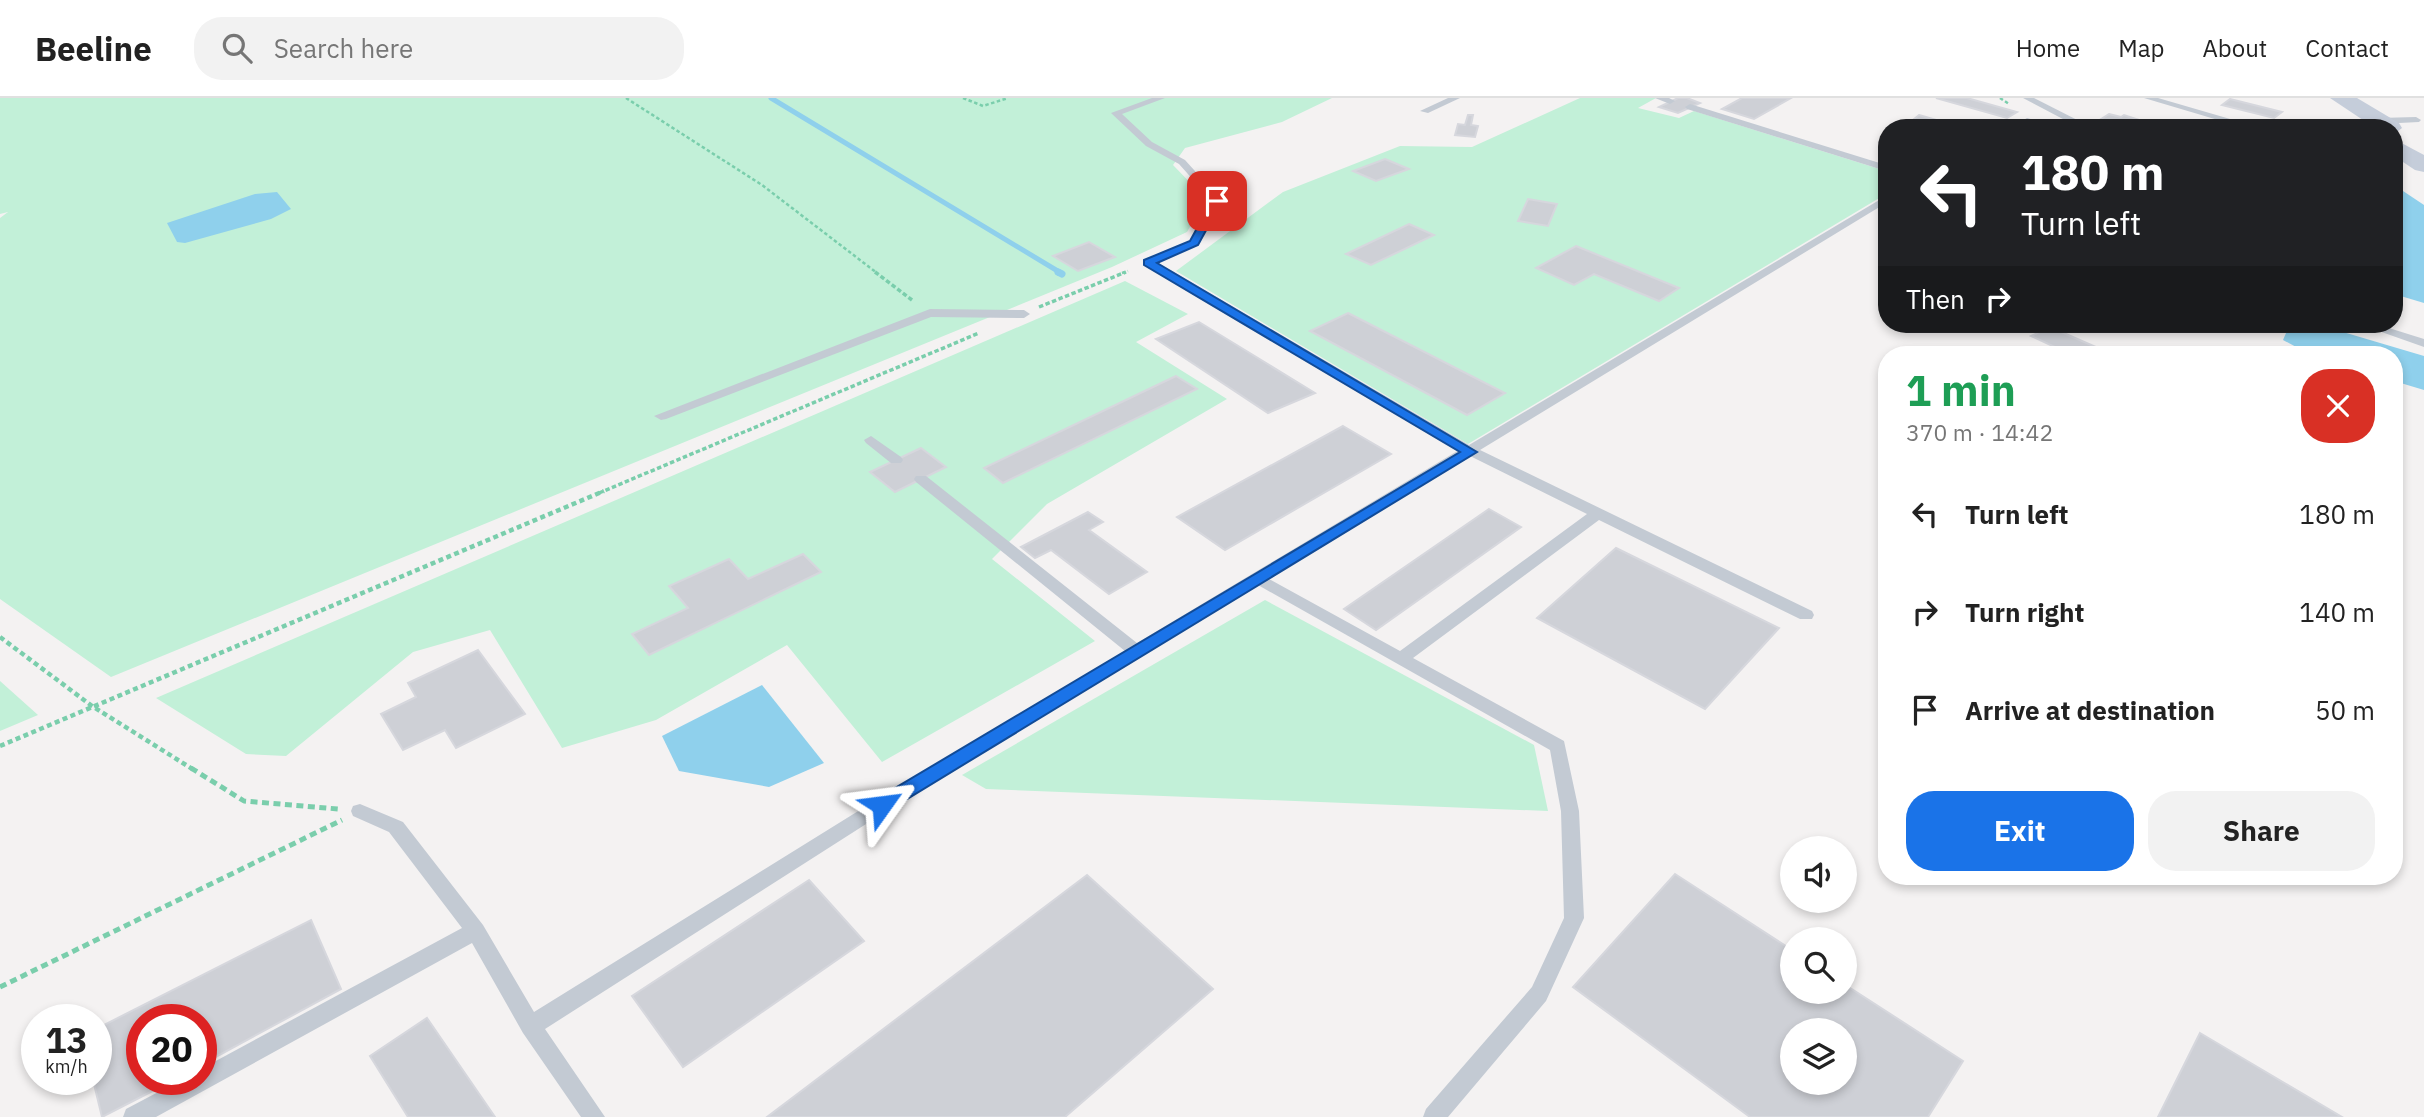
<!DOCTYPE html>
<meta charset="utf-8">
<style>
body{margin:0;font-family:"IBM Plex Sans",sans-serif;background:#f2f2f2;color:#222;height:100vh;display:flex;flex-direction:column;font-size:26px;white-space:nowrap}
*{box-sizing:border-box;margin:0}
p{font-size:23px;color:#767676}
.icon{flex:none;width:38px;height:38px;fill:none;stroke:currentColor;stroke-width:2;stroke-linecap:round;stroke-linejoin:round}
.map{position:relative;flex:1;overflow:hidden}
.drawer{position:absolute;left:1878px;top:248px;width:525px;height:539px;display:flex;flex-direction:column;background:#fff;border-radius:28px;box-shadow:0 4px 10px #0003}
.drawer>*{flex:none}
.hud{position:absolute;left:1878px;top:21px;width:525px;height:214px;border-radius:28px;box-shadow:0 4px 10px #0003;background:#202124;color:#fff;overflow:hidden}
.controls{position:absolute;left:1780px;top:738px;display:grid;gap:14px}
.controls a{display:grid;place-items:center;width:77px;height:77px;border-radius:50%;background:#fff;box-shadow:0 4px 10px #0003;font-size:35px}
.speed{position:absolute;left:21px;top:906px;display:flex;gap:14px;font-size:35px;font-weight:700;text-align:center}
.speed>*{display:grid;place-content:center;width:91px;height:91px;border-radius:50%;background:#fff;box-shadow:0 4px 10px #0003;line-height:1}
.speed small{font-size:18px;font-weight:400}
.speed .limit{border:10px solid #d22;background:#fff;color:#111}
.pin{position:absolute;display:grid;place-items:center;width:60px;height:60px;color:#fff;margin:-30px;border-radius:14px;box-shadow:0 4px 10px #0006}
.me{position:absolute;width:77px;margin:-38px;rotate:59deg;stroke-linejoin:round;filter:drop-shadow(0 0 5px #0008)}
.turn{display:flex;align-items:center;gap:24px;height:147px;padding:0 28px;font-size:32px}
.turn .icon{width:91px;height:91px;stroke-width:2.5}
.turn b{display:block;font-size:49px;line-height:60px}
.then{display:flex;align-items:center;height:66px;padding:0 28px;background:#0003;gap:14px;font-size:26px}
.round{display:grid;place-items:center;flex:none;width:74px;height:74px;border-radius:28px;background:#f2f2f2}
.summary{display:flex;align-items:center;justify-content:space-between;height:119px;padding:0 28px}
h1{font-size:42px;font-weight:800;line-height:52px;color:#1e9e55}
.primary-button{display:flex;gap:14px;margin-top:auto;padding:14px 28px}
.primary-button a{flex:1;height:80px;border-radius:28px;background:#1a73e8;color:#fff;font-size:28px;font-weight:800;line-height:80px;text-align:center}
.primary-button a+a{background:#f2f2f2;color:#222}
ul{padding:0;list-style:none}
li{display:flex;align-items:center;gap:21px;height:98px;padding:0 28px}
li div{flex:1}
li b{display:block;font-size:26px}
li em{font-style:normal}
header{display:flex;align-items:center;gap:42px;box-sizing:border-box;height:98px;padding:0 35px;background:#fff;border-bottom:2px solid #e0e0e0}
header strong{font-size:33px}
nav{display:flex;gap:38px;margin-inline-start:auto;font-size:24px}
.search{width:490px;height:63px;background:#f2f2f2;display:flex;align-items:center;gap:18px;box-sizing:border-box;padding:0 24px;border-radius:28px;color:#767676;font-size:26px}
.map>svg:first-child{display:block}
.green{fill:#c2f0d8}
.water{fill:#8fd0ec}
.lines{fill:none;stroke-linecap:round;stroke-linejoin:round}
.stream-far1{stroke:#8fd0ec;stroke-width:5}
.stream{stroke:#8fd0ec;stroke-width:7}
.building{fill:#ced0d6;stroke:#d6d7dd;stroke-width:2;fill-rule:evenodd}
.path-far3{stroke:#7aceac;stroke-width:2.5;stroke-dasharray:3.5 2.5;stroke-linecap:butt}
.path-far2{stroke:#7aceac;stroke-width:3.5;stroke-dasharray:4.5 2.5;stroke-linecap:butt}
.path-far1{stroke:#7aceac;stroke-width:4.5;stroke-dasharray:5 3.5;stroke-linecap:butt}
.path{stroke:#7aceac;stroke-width:5;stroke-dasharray:7 4.5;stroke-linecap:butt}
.service{fill:#c3cad3;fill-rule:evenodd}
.secondary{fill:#c5cdda;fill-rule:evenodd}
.route{fill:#1a73e8;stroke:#114b97;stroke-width:2}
</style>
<header>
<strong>Beeline</strong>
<div class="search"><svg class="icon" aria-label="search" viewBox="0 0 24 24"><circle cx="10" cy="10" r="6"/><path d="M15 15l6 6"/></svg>Search here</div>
<nav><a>Home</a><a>Map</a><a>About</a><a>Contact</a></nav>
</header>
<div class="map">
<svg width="2424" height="1019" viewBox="0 0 2424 1019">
<rect width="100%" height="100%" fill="#f4f2f2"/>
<g class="green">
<path d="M0,0h1332l-50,24 -97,26 -12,17 33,34 -19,33 -75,35 -1001,410 -111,-78v-381l8,-6 -8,2z"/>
<path d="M1580,0h76l-18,10 41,10 15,-7 192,60v23l-418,250 -292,-173 107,-79 117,-46 72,1z"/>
<path d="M1125,183l63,33 -52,28 91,57 -180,105 -55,55 103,82 -213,121 -95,-117 -131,75 -94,28 -72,-118 -77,22 -127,104 -40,-2 -90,-56z"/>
<path d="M1265,502l269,145 14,66 -562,-22 -24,-14z"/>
<path d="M0,583l38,34 -38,16z"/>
</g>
<g class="water">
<path d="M2394,87l30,20v98l-30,-9z"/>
<path d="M277,94l14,17 -20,10 -86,24 -8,-1 -10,-19 88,-29z"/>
<path d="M2290,226h26l108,32v34l-30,-9v-26h-83l-28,-15z"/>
<path d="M762,587l62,78 -55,24 -90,-16 -17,-35z"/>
</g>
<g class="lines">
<path class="stream-far1" d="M771,0l290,175"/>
<path class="stream" d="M1058,174l4,2"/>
</g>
<g class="building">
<path d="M1678,0h9l13,5 -22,10 -19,-6z"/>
<path d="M1742,0h49l-37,21 -32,-10z"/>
<path d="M1936,0h31l50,14 -10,6z"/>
<path d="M2230,1l52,13 -8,6 -52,-13z"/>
<path d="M2109,16l12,3 3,-2 40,13h-48l-18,-7z"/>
<path d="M1468,17h5l-2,10 7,1 -3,11 -20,-2 3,-11 7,1z"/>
<path d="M1919,17l45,13h-38l-17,-5z"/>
<path d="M1385,61l24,10 -33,12 -23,-10z"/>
<path d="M1528,101l29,5 -9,22 -30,-5z"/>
<path d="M1409,126l25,11 -63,30 -25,-11z"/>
<path d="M1089,144l26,15 -37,14 -25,-15z"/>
<path d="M1576,148l103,42 -20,13 -65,-27 -20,11 -38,-17z"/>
<path d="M1348,215l157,80 -38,22 -157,-84z"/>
<path d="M1199,224l116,71 -47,20 -112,-74z"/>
<path d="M2050,229l64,28h-42l-41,-19z"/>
<path d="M1176,278l21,13 -194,94 -19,-15z"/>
<path d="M1343,328l48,28 -166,96 -48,-33z"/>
<path d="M921,350l25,19 -51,25 -25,-20z"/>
<path d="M1489,411l32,18 -145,103 -32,-21z"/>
<path d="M1088,414l15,10 -14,8 58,42 -38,22 -58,-44 -16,8 -14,-11z"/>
<path d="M1616,450l163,80 -74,81 -168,-91z"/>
<path d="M803,456l18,18 -172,83 -17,-21 56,-26 -19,-22 60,-27 19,20z"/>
<path d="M478,552l47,64 -69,34 -11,-18 -42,20 -22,-36 35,-17 -8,-14z"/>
<path d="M1675,776l117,76v42h52v-8l119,77 -35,56h-178l-177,-130zM1792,933h52v52h-52z"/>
<path d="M1087,777l126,114 -148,128h-298z"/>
<path d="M809,782l55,61 -181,126 -51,-71z"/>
<path d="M311,822l30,69 -140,76v-45h-59v60h32l-72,37 -9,-37h3v-51z"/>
<path d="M427,920l68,99h-87l-38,-61z"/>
<path d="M2200,935l142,84h-184z"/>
</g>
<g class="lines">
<g class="path-far3">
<path d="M626,0l136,87 115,88"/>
<path d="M963,0l20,8 25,-8"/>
<path d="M2000,0l9,6"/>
<path d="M1122,175l6,-2"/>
</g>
<g class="path-far2">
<path d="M875,174l37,28"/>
<path d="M1039,209l87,-35"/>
<path d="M599,395l380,-160"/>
</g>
<g class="path-far1">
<path d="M0,539l92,69 102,64"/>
<path d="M0,648l604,-255"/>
</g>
<g class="path">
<path d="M191,670l53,33 94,8"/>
<path d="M0,889l342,-167"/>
</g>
<g class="service">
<path d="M1152,0h13l-43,16 30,28 33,18 37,41 -24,44 -41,17 312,183 417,-249v7l-406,247 332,161 2,4 -2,4h-12l-201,-99 -186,138 151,83 15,70 5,107 -38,83 -98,116h-25l3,-8 106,-122 32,-69 -3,-107 -11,-61 -292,-165 -370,225 -343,219 60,88h-24l-58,-84 -51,-90 -316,174h-33l3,-8 55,-29h20v-11l261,-141 -73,-96 -36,-16 -2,-5 2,-5 7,-2 43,18 80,103 51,87 342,-212 249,-149 -209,-169 -2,-3 2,-3h10l211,167 322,-193 -315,-186v-4l46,-19 22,-40 -33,-37 -33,-18 -35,-33zM1470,358l117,58 -187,137 -131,-72z"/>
<path d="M1448,0h12l-32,15 -8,-2z"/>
<path d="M1655,0h14l6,3 -5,3z"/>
<path d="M2023,0h11l59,30h-13z"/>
<path d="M2144,0h14l103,30h-16z"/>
<path d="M1690,6l196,61v6l-199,-62 -2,-2z"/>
<path d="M2416,19l5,3 -2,2 -40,2 -5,-3 5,-3z"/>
<path d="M2027,20l28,8 2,2h-16l-17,-5 -2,-2z"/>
<path d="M930,211l94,1 6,4 -6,4 -93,-1 -265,102 -5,1 -7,-4z"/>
<path d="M2359,226h17l48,15v8z"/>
<path d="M871,338l30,21 2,3 -2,3h-10l-25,-20 -2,-3z"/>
</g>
<g class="secondary">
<path d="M2330,0h27l42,25 3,5 -8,6v-6h-19z"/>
<path d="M2394,41l30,16v17l-9,-2 -21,-14z"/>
</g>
</g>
<path class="route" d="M1217,100l5,3 -24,44 -41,18 320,189 -588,358 -7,2 -7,-2 -2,-5 2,-5 585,-348 -316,-187v-5l46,-19 22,-40z"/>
</svg>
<div class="controls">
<a><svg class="icon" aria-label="sound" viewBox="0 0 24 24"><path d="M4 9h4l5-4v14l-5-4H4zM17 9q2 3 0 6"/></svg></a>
<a><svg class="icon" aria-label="search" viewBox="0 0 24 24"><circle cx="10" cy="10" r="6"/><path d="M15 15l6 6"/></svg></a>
<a><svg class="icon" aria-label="layers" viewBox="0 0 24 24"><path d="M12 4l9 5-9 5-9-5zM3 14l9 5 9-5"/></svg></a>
</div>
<div class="speed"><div>13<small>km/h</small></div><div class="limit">20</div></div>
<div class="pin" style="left:1217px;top:103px;background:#d93025"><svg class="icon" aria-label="arrive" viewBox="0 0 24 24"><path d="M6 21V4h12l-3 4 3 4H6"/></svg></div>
<svg class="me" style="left:882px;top:707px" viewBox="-20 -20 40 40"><path d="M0-17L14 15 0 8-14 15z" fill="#1a73e8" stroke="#fff" stroke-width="4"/></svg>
<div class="hud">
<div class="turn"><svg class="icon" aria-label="left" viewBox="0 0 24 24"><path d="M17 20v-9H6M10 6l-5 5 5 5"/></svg><div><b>180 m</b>Turn left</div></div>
<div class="then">Then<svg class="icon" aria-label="right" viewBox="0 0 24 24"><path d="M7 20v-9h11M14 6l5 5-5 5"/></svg></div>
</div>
<section class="drawer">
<div class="summary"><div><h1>1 min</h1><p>370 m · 14:42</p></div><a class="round" style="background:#d93025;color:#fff"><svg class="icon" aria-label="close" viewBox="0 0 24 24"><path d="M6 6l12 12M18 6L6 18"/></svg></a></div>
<ul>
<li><svg class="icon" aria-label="left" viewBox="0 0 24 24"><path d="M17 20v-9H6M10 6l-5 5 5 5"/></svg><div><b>Turn left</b></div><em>180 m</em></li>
<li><svg class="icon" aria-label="right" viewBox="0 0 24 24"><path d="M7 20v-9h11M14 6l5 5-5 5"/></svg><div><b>Turn right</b></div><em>140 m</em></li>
<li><svg class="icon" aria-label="arrive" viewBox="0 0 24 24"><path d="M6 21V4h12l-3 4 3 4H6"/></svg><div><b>Arrive at destination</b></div><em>50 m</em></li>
</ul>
<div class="primary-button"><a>Exit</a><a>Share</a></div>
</section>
</div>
